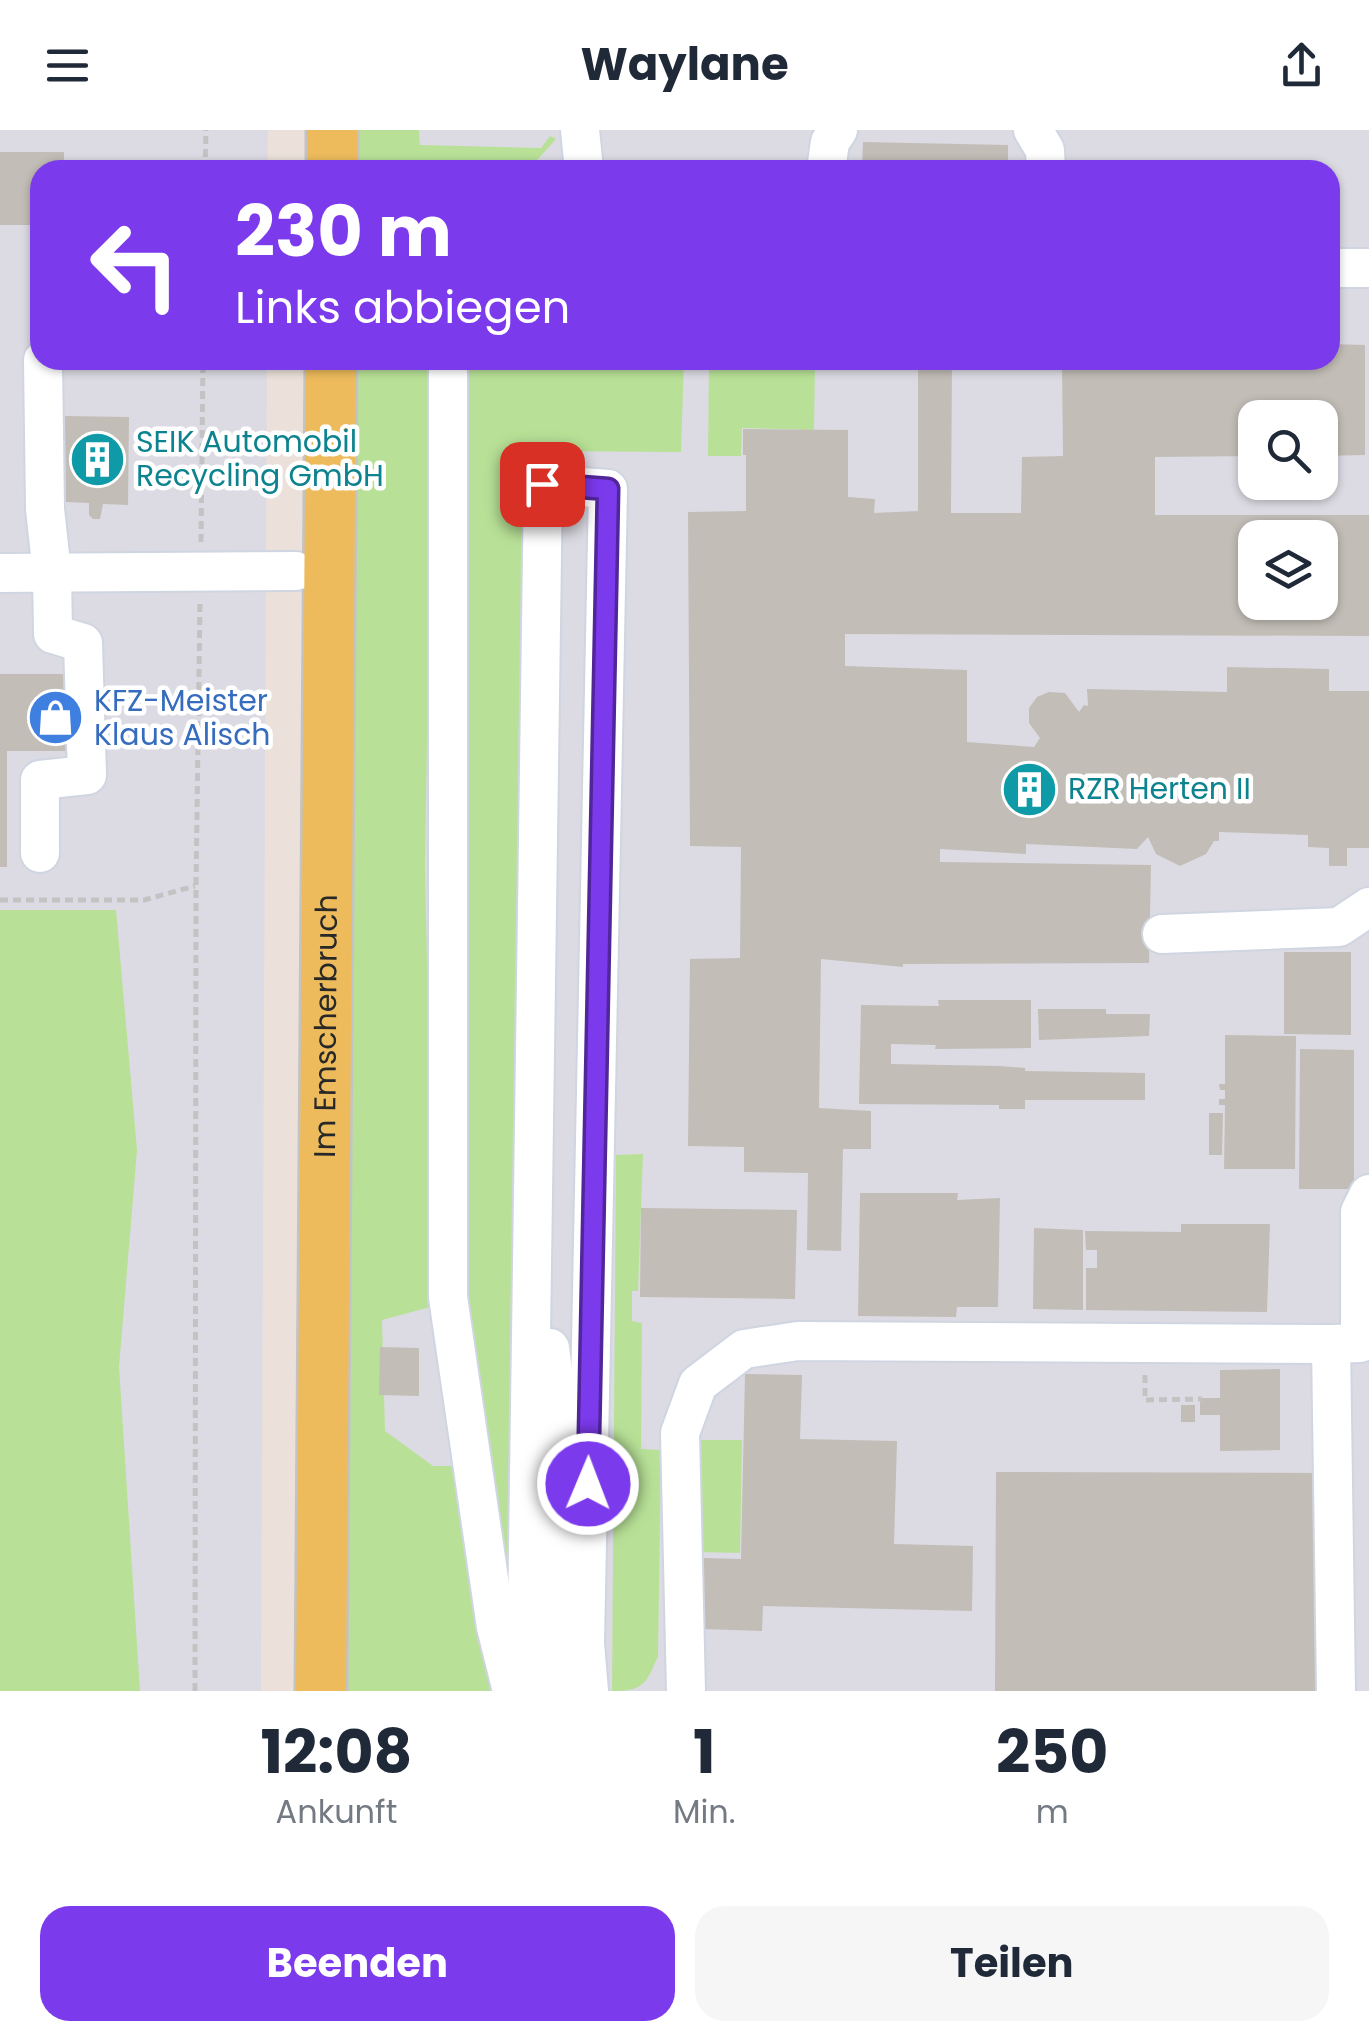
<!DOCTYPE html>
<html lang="de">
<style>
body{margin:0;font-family:Poppins,sans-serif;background:#f6f6f7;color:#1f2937;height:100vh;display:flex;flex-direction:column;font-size:38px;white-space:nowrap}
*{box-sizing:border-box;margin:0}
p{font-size:32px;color:#747a83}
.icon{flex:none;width:55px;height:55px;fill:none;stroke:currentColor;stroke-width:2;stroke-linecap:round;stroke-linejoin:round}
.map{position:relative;height:1561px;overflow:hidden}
.drawer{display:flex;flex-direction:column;background:#fff;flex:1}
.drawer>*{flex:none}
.banner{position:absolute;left:30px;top:30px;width:1310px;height:210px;border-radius:30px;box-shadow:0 2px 8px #0004;background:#7c3aed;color:#fff;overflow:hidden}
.fabs{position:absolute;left:1238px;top:270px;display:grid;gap:20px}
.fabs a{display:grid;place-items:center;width:100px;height:100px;border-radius:20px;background:#fff;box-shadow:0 2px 8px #0004;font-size:50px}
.pin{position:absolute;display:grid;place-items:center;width:85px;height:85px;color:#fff;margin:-42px;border-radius:20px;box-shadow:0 5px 15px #0006}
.me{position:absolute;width:110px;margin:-55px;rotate:1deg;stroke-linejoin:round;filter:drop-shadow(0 0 8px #0008)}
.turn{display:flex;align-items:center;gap:35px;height:210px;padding:0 40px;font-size:45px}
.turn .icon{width:130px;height:130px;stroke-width:2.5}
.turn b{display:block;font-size:70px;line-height:85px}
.eta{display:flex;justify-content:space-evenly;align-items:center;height:170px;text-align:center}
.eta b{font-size:60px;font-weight:700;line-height:70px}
.button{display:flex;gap:20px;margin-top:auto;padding:20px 40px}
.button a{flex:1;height:115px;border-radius:30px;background:#7c3aed;color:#fff;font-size:40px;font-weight:700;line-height:115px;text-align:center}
.button a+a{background:#f6f6f7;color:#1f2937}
header{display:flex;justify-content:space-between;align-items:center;height:130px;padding:0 40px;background:#fff;font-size:45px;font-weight:700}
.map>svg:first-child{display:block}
.industrial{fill:#dcdbe3;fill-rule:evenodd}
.green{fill:#b8e197}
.building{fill:#c2bdb6;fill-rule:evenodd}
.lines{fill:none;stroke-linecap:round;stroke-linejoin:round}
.minor-casing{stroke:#cfd5e1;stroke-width:42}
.major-casing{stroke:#c3c3c3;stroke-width:55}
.path{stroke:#c3c3c3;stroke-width:5;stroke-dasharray:8 5;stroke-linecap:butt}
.minor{stroke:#fff;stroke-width:38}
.major{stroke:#edbb5c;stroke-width:50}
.route-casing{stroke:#51269a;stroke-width:25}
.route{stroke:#7c3aed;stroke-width:18}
.labels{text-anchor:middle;stroke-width:9;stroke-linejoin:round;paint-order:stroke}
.culture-label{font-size:30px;fill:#0d838f;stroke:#fff;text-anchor:start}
.shop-label{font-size:30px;fill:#366cbe;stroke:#fff;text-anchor:start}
.street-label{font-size:30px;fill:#282828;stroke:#fff}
</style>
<header><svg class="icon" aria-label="menu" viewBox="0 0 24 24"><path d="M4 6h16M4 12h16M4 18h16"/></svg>Waylane<svg class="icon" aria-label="share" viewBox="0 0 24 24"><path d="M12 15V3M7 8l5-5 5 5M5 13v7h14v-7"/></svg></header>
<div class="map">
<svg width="1369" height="1561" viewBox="0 0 1369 1561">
<rect width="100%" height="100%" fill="#ebe1da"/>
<g class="industrial">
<path d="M0,0h268l-1,40h-227v190h227l-6,1331h-261z"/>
<path d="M358,0h1011v1561h-1018l6,-1331h973v-190h-973zM1255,288h65v64h-65zM1255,408h65v64h-65z"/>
</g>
<g class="green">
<path d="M359,0h60l1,15 121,3 9,-12 6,3 -28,31h-169z"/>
<path d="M358,230h75l-8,506 9,440 -52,14 3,111 48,35h25l26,166 6,59h-142z"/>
<path d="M465,230h219l-3,92 -154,-1 -7,1167 -6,7 -50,-331z"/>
<path d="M709,230h106l-1,70 -72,-2 -1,28h-33z"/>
<path d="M0,780h116l21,240 -18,217 21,324h-140z"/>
<path d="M643,1024l-5,137h-6v30l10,2 -1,126 20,1 -3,206c-12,28 -14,35 -46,35l4,-536z"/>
<path d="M698,1310h44l-2,113 -42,-1z"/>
</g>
<g class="building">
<path d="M863,12l145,3v25h-146z"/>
<path d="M0,22h64v18h-24v55h-40z"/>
<path d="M1330,214l35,1v110l-45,1v-38h-65v38l-100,1v58h214v121l-524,-2v32l122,4v72l67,5 6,-9 -11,-15v-15l8,-11 12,-5 16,1 14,19 5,-7 4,1 -1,-17 140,3v-25l102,2v22h40v157h-22v18h-18v-18l-21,-1v-12l-89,-3v9h-5l-8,13 -26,12 -24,-12 -8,-17 -11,12 -111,-5v10l-86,-5v13l211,3 -2,98 -246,1v3l-82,-8 -2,149 52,3v38h-28l-2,102 -34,-1 1,-77 -64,-1v-25l-56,-1 2,-187 50,-1 1,-111 -51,-1 -2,-334 58,-1v-56h-3v-26l105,1v67l27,2 -1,14 44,-2v-151h34l-1,153h70l1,-56 41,-1 -1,-96h268zM1255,408h65v64h-65z"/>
<path d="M65,286l64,1 -1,88 -25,-1 -3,15h-7l-4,-4v-12l-23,-1z"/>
<path d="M0,544h69v77h-62v116h-7z"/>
<path d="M1284,822h67v83l-67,-1z"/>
<path d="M938,870h93v48l-96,1 1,-4 -45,-1v20l109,2 25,2v3l120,2v27h-120v9h-26v-4l-140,-1 2,-99 78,1z"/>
<path d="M1038,879h68v5h44l-1,22 -110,4z"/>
<path d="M1225,905l71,1 -1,133h-71l1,-64h-6v-6h6v-9h-5l-1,-6h6z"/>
<path d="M1300,919l54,1v139h-55z"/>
<path d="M1209,983h14l-1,42h-13z"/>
<path d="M860,1063h98l-1,7 43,-2 -2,109h-41l-1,10 -98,-1z"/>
<path d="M641,1078l156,2 -2,89 -155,-2z"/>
<path d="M1181,1094h89l-3,88 -181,-2v-42h11v-18h-11l-1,-19 96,1z"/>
<path d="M1034,1098l49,2v80l-50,-1z"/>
<path d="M380,1217l39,1v48l-40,-1z"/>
<path d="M1280,1239v81l-60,1v-36h-20v-17h20v-28z"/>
<path d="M745,1244l57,1 -2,64 97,2 -3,103 79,2 -1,65 -209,-5 -1,25 -59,-2 1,-71 37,1z"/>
<rect x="1181" y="1275" width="14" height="17"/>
<path d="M996,1342l328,1 -1,218h-328z"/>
</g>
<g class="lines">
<defs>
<g id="minor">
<path d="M580,0l4,40"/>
<path d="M1033,0l12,20 1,20"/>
<path d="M826,40l4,-28 8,-12"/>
<path d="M1330,138h39"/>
<path d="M448,230v937l48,330 16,64"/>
<path d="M0,443l296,-2"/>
<path d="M40,723v-73l47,-5 -4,-132 -30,-9 -1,-61 -7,-64 -2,-149"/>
<path d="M1162,804l177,-7 30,-20"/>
<path d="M550,1218c17,112 2,229 12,343"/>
<path d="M526,1561l17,-1207 65,5 -23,1154 4,48"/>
<path d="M686,1561l-6,-258 18,-49 46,-35 54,-8 533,3"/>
<path d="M1336,1561l-5,-347 29,-1v-131l9,-18"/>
</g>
<g id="major">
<path d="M332,40v-40"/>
<path id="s1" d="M321,1561l10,-1331"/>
</g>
</defs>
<use href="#minor" class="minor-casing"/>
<use href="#major" class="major-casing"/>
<g class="path">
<path d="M205,40l1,-40"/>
<path d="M201,412l2,-182"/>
<path d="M0,770h144l51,-14"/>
<path d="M1145,1245v25l57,-1"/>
<path d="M195,1561l1,-806 4,-282"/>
</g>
<use href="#minor" class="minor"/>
<use href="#major" class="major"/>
</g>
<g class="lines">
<defs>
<path id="route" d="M542,354l66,5 -20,995"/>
</defs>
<use href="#route" class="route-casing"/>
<use href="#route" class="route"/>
</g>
<defs>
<symbol id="building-disc" viewBox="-11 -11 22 22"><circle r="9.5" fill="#0f9aa8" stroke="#fff"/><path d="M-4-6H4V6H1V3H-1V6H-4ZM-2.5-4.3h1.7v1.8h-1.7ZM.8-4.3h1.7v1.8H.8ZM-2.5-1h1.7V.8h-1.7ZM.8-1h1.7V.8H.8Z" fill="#fff"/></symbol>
<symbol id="shop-disc" viewBox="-11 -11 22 22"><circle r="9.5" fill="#3f7fe0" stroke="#fff"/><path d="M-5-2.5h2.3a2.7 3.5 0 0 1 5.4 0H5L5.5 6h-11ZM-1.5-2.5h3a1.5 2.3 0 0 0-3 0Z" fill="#fff"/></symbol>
</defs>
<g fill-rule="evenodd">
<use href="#building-disc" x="66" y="298" width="63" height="63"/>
<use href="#shop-disc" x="24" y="556" width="63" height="63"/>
<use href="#building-disc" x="998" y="628" width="63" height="63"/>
</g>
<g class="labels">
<g class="culture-label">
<text x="136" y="322">SEIK Automobil<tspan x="136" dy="34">Recycling GmbH</tspan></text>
<text x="1068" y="669">RZR Herten II</text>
</g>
<g class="shop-label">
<text x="94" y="581">KFZ-Meister<tspan x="94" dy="34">Klaus Alisch</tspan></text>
</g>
<g class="street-label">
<text dy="10" stroke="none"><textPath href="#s1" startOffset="665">Im Emscherbruch</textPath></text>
</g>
</g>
</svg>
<div class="fabs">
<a><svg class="icon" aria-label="search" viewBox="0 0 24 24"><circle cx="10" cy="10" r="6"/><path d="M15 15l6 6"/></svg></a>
<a><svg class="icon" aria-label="layers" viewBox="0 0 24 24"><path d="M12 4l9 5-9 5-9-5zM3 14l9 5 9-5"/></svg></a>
</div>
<div class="pin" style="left:542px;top:354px;background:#d93025"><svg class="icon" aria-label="arrive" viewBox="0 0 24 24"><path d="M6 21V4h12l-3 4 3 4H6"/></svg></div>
<svg class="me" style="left:588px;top:1354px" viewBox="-20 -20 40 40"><circle r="17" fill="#7c3aed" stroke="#fff" stroke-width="3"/><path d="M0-11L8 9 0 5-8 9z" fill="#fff"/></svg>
<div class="banner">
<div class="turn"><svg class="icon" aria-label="left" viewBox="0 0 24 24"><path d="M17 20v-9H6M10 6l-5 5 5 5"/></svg><div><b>230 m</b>Links abbiegen</div></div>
</div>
</div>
<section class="drawer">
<div class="eta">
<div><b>12:08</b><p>Ankunft</p></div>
<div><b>1</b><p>Min.</p></div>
<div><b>250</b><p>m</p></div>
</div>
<div class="button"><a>Beenden</a><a>Teilen</a></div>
</section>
